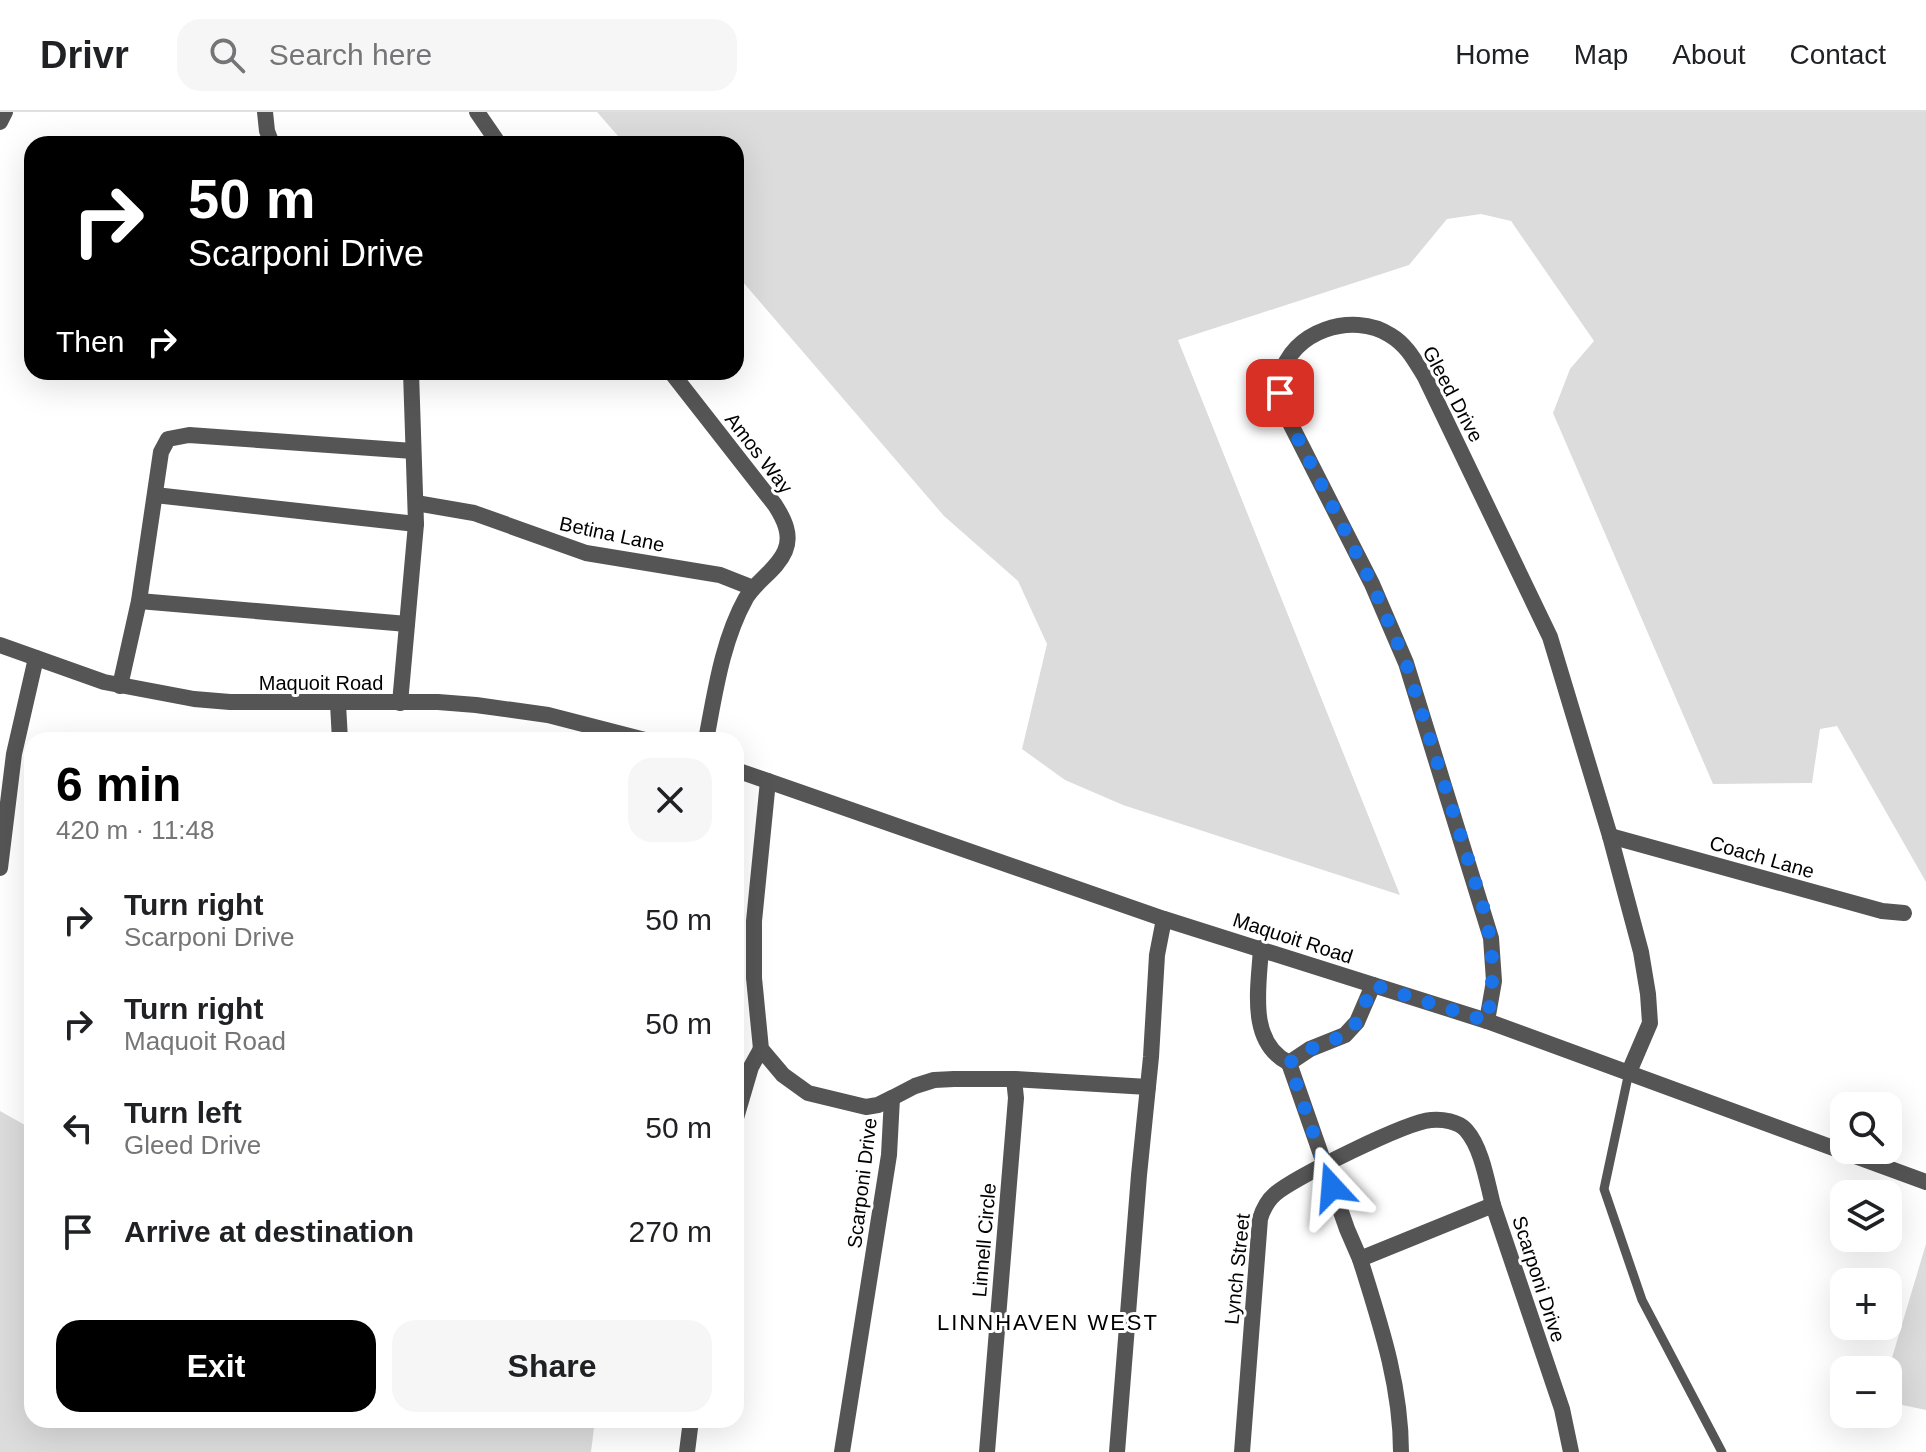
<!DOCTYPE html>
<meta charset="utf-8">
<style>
body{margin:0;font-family:Arial,sans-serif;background:#f6f6f6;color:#202124;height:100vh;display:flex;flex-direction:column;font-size:30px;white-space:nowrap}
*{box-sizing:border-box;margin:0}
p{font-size:26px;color:#757577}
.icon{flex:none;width:44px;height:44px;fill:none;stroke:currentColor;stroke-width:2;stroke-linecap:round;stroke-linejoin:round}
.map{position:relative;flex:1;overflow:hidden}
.sheet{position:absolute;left:24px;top:620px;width:720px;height:696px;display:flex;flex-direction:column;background:#fff;border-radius:24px;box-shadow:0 8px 32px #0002}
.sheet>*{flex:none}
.banner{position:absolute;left:24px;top:24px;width:720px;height:244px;border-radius:24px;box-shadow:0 8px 32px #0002;background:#000;color:#fff;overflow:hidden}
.controls{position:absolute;left:1830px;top:980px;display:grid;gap:16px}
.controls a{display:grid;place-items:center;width:72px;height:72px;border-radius:16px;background:#fff;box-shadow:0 8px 32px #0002;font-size:40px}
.pin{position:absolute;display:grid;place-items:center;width:68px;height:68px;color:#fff;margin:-34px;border-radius:16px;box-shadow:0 4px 12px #0006}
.me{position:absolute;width:88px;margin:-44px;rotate:341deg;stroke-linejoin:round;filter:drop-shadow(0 0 6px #0008)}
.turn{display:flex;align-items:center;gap:28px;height:168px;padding:0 32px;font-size:36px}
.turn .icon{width:104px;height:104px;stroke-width:2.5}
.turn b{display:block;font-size:56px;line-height:68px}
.then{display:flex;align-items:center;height:76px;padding:0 32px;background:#0003;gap:16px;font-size:30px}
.round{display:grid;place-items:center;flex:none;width:84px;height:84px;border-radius:24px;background:#f6f6f6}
.headline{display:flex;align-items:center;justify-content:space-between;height:136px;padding:0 32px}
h1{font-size:48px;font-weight:600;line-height:60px;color:#000}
.primary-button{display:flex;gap:16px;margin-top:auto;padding:16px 32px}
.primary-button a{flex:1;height:92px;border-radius:24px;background:#000;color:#fff;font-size:32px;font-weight:600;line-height:92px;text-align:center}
.primary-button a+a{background:#f6f6f6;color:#202124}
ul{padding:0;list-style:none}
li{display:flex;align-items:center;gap:24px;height:104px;padding:0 32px}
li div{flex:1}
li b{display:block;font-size:30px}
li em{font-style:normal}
header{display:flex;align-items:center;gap:48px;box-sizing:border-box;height:112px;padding:0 40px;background:#fff;border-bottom:2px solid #e0e0e0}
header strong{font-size:38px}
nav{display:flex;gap:44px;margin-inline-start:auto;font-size:28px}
.search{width:560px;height:72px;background:#f6f6f6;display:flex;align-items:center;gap:20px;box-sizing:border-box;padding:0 28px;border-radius:24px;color:#757577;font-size:30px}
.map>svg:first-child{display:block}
.green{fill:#dcdcdc}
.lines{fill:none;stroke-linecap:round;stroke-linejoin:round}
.service{stroke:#555;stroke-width:9}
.minor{stroke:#555;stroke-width:16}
.tertiary{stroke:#555;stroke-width:16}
.route{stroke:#1a73e8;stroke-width:14;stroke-dasharray:0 25.2}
.labels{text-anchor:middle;stroke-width:6;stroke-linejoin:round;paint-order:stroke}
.street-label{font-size:20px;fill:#000;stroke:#fff}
.neighbourhood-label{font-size:22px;letter-spacing:2px;fill:#000;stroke:#fff}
</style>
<header>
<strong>Drivr</strong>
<div class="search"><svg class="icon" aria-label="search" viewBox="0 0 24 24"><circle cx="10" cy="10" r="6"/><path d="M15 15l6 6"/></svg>Search here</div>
<nav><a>Home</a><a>Map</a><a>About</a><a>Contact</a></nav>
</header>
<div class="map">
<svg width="1926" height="1340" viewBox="0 0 1926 1340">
<rect width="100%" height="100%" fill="#fff"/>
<g class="green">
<path d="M597,0h1329v770l-89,-156 -17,3 -8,54 -99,1 -160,-371 17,-44 24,-28 -83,-120 -30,-7 -34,5 -38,46 -231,75 222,555 -277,-90 -58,-25 -43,-31 25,-105 -29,-63 -74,-65 -208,-242v-130h-111z"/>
<path d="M0,999l32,18v291h563l-4,32h-591z"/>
<path d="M1926,1132v166l-38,-8v-31z"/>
</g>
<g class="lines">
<path class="service" d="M1629,960l-25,117 38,111 80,152"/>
<g class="minor">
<path d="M265,0l2,19 5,13"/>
<path d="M477,0l22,32"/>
<path d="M671,260l104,133c9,14 17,30 10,46 -8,19 -29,30 -39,47 -24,43 -31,95 -40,142"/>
<path d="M155,383l261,29"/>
<path d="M416,391l58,10 112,40 134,22 33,13"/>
<path d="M139,489l268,23"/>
<path d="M0,533l104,37 90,17 36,3h208l38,3 72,10 97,25"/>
<path d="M120,574l19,-85 22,-149 7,-13 21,-4 224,16"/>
<path d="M400,591l16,-179 -5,-152"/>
<path d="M338,592l2,36"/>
<path d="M736,658l428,149 323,102 439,161"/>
<path d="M768,669l-14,140v57l7,71 22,26 25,18 58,14 12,-2 14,-7 -3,57 -47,297"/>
<path d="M1610,724l272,75 22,2"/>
<path d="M0,756l14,-114 22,-96"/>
<path d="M1261,836c-2,38 -14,94 28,115"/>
<path d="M1373,873l-16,37 -12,13 -35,14 -21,14 58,166 13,30 133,-54 69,204 9,43"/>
<path d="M1487,909l7,-40 -3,-43 -85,-275 -34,-79 -84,-165c-5,-13 -10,-27 -7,-42 9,-46 72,-66 109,-42 17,10 25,26 35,42l125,260 60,199 31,116 7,42 2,29 -21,49"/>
<path d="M892,986l23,-12 19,-6 20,-1h60l134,8"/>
<path d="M736,1006l15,-51 10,-18"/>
<path d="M1360,1147c20,64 41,126 41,193"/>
<path d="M687,1340l4,-32"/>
<path d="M987,1340l29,-354 -2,-19"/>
<path d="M1117,1340l22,-277 12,-118 6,-102 7,-36"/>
<path d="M1242,1340l18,-233c3,-10 7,-18 15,-25 20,-17 131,-72 156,-74 11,-1 27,1 35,10 16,18 21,52 27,75"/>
</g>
<path class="tertiary" d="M0,10l5,-10"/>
</g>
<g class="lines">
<path class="route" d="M1280,281l8,26 84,165 34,79 78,247c10,42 11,68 3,111l-114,-36 -16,37 -12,13 -35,14 -21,14 43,124"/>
</g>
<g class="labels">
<g class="street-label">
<text transform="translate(1453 282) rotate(62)" y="7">Gleed Drive</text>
<text transform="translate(759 341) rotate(52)" y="7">Amos Way</text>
<text transform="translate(612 422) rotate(12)" y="7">Betina Lane</text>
<text x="321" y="578">Maquoit Road</text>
<text transform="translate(1762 745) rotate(16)" y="7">Coach Lane</text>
<text transform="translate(1293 826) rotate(18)" y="7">Maquoit Road</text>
<text transform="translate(862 1071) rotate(-83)" y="7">Scarponi Drive</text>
<text transform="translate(984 1128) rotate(-85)" y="7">Linnell Circle</text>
<text transform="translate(1237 1157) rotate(-84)" y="7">Lynch Street</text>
<text transform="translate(1539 1167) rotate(72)" y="7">Scarponi Drive</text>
</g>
<g class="neighbourhood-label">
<text x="1048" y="1218">LINNHAVEN WEST</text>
</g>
</g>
</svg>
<div class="controls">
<a><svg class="icon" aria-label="search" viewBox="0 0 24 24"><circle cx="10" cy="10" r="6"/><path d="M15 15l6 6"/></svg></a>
<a><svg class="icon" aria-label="layers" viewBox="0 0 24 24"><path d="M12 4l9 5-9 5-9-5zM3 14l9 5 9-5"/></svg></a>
<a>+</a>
<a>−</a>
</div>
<div class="pin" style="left:1280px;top:281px;background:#d93025"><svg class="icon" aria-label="arrive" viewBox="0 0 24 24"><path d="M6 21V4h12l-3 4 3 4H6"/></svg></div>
<svg class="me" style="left:1332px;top:1075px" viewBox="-20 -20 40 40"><path d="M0-17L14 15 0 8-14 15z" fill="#1a73e8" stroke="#fff" stroke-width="4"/></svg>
<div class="banner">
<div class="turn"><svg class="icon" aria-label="right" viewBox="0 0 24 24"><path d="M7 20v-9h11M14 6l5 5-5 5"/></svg><div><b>50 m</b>Scarponi Drive</div></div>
<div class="then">Then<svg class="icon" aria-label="right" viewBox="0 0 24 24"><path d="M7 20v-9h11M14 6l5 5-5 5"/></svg></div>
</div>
<section class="sheet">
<div class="headline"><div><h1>6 min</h1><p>420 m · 11:48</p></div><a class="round"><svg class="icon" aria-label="close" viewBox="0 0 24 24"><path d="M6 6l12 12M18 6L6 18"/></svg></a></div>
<ul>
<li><svg class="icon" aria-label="right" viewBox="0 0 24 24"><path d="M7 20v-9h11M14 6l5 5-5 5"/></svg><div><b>Turn right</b><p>Scarponi Drive</p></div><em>50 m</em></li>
<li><svg class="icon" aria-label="right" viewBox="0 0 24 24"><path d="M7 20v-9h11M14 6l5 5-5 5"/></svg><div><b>Turn right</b><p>Maquoit Road</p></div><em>50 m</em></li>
<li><svg class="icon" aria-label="left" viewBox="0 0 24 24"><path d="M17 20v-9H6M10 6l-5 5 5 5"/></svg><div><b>Turn left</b><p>Gleed Drive</p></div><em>50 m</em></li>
<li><svg class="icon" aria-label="arrive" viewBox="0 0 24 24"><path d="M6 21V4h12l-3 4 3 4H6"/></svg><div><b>Arrive at destination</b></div><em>270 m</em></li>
</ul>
<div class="primary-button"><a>Exit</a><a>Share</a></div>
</section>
</div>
